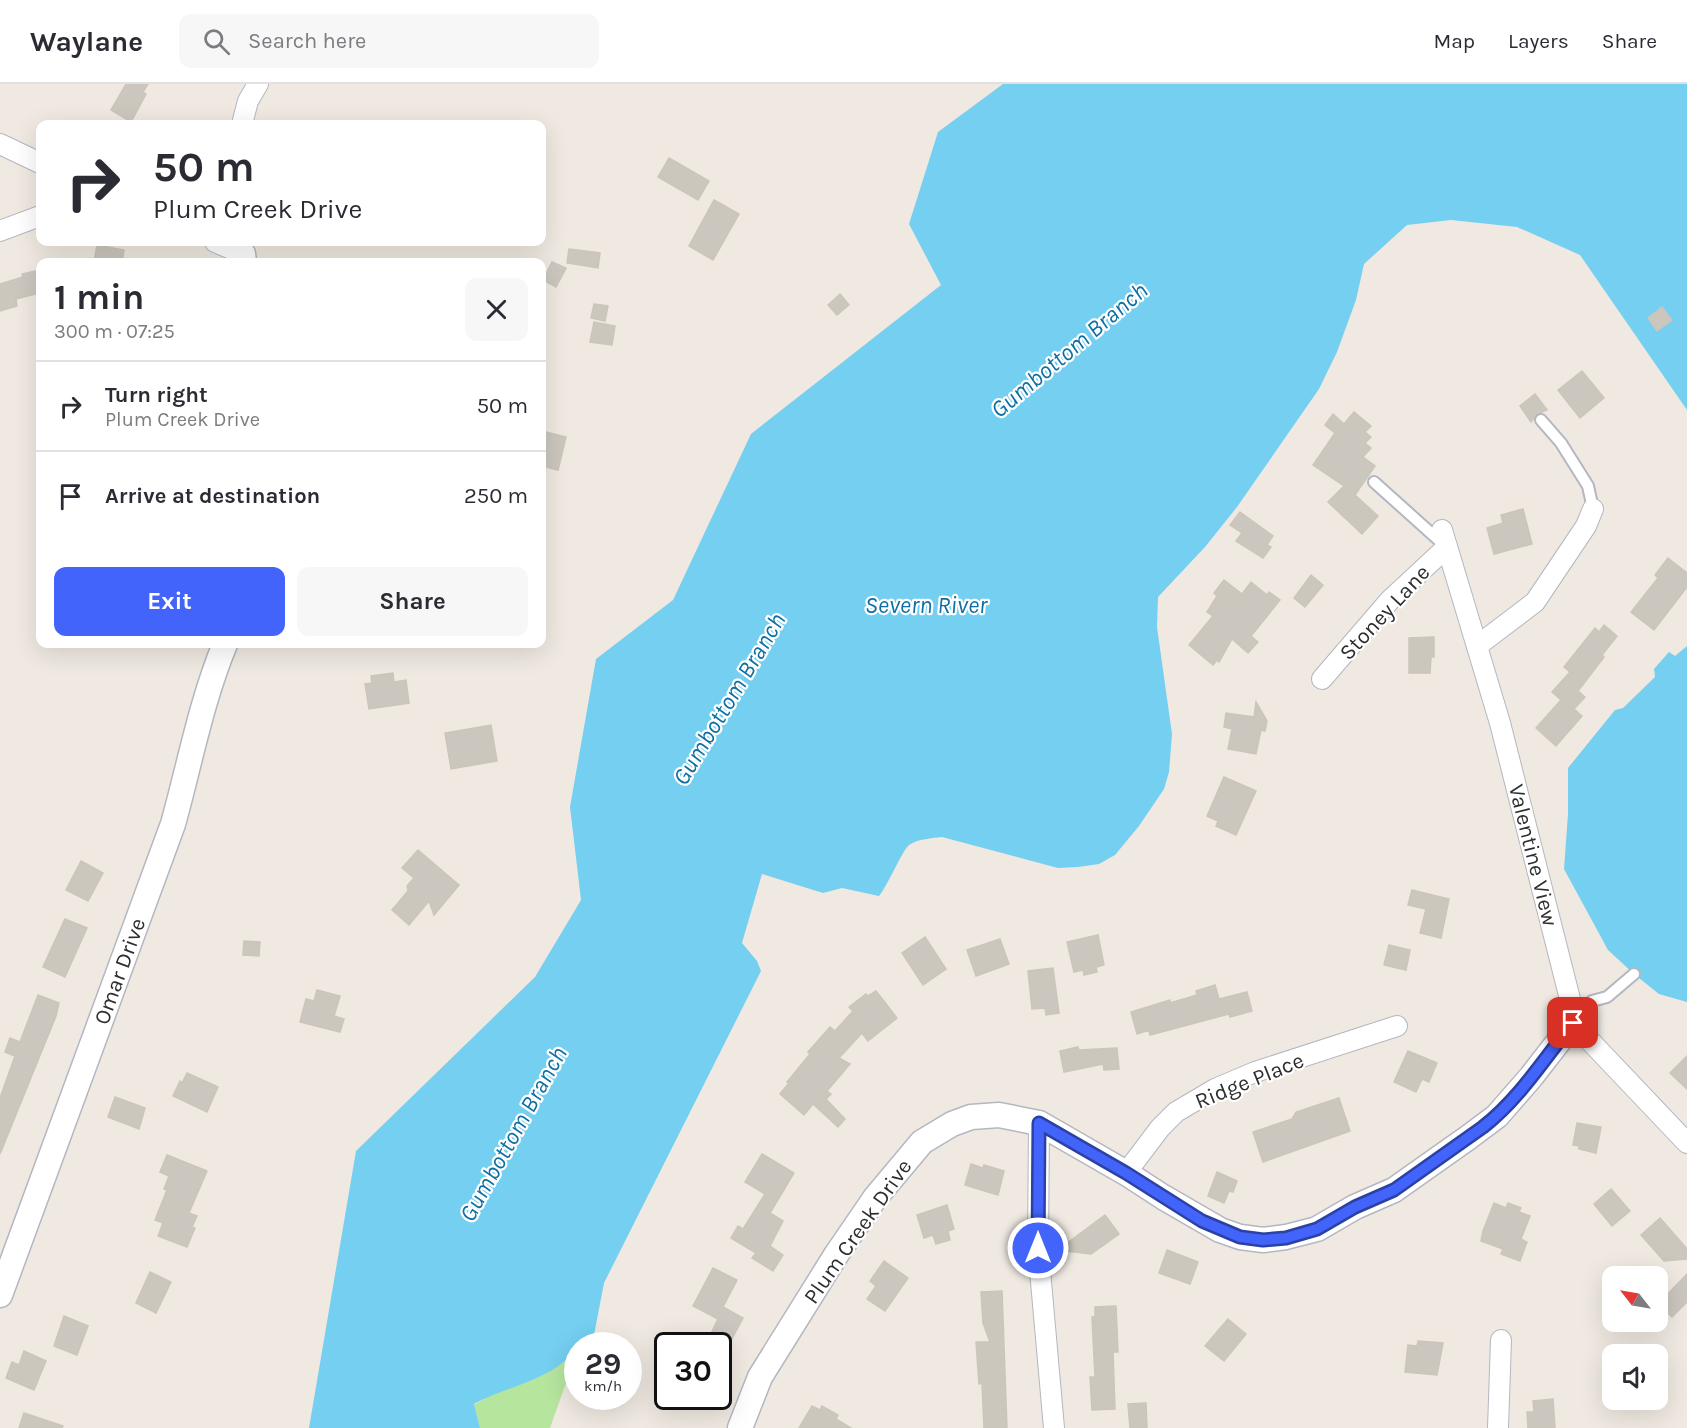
<!DOCTYPE html>
<meta charset="utf-8">
<style>
body{margin:0;font-family:Karla,sans-serif;background:#f7f7f7;color:#2b2b33;height:100vh;display:flex;flex-direction:column;font-size:22px;white-space:nowrap}
*{box-sizing:border-box;margin:0}
p{font-size:20px;color:#7c7c81}
.icon{flex:none;width:33px;height:33px;fill:none;stroke:currentColor;stroke-width:2;stroke-linecap:round;stroke-linejoin:round}
.map{position:relative;flex:1;overflow:hidden}
.drawer{position:absolute;left:36px;top:174px;width:510px;height:390px;display:flex;flex-direction:column;background:#fff;border-radius:12px;box-shadow:0 6px 24px #0002}
.drawer>*{flex:none}
.top-card{position:absolute;left:36px;top:36px;width:510px;height:126px;border-radius:12px;box-shadow:0 6px 24px #0002;background:#fff;color:#2b2b33;overflow:hidden}
.needle{width:39px;rotate:301deg}
.buttons{position:absolute;left:1602px;top:1182px;display:grid;gap:12px}
.buttons a{display:grid;place-items:center;width:66px;height:66px;border-radius:12px;background:#fff;box-shadow:0 6px 24px #0002;font-size:30px}
.speed{position:absolute;left:564px;top:1248px;display:flex;gap:12px;font-size:30px;font-weight:700;text-align:center}
.speed>*{display:grid;place-content:center;width:78px;height:78px;border-radius:50%;background:#fff;box-shadow:0 6px 24px #0002;line-height:1}
.speed small{font-size:15px;font-weight:400}
.speed .limit{border:3px solid #111;border-radius:9px;background:#fff;color:#111}
.pin{position:absolute;display:grid;place-items:center;width:51px;height:51px;color:#fff;margin:-26px;border-radius:12px;box-shadow:0 3px 9px #0006}
.me{position:absolute;width:66px;margin:-33px;rotate:0deg;stroke-linejoin:round;filter:drop-shadow(0 0 4px #0008)}
.turn{display:flex;align-items:center;gap:21px;height:126px;padding:0 18px;font-size:27px}
.turn .icon{width:78px;height:78px;stroke-width:2.5}
.turn b{display:block;font-size:42px;line-height:51px}
.round{display:grid;place-items:center;flex:none;width:63px;height:63px;border-radius:12px;background:#f7f7f7}
.head{display:flex;align-items:center;justify-content:space-between;height:102px;padding:0 18px}
h1{font-size:36px;font-weight:700;line-height:45px}
.button{display:flex;gap:12px;margin-top:auto;padding:12px 18px}
.button a{flex:1;height:69px;border-radius:12px;background:#4264fb;color:#fff;font-size:24px;font-weight:700;line-height:69px;text-align:center}
.button a+a{background:#f7f7f7;color:#2b2b33}
ul{padding:0;list-style:none}
li{display:flex;align-items:center;gap:18px;height:90px;padding:0 18px;border-top:2px solid #e1e1e2}
li div{flex:1}
li b{display:block;font-size:22px}
li em{font-style:normal}
header{display:flex;align-items:center;gap:36px;box-sizing:border-box;height:84px;padding:0 30px;background:#fff;border-bottom:2px solid #e1e1e2}
header strong{font-size:28px}
nav{display:flex;gap:33px;margin-inline-start:auto;font-size:21px}
.search{width:420px;height:54px;background:#f7f7f7;display:flex;align-items:center;gap:15px;box-sizing:border-box;padding:0 21px;border-radius:12px;color:#7c7c81;font-size:22px}
.map>svg:first-child{display:block}
.green{fill:#b6e59e}
.water{fill:#75cff0}
.building{fill:#cbc7bf;stroke:#cbc5ba;stroke-width:1.5}
.lines{fill:none;stroke-linecap:round;stroke-linejoin:round}
.service-casing{stroke:#b4b7c1;stroke-width:14}
.minor-casing{stroke:#b4b7c1;stroke-width:22}
.tertiary-casing{stroke:#b4b7c1;stroke-width:27}
.service{stroke:#fff;stroke-width:10}
.minor{stroke:#fff;stroke-width:20}
.tertiary{stroke:#fff;stroke-width:24}
.route-casing{stroke:#2b41a3;stroke-width:15}
.route{stroke:#4264fb;stroke-width:10}
.labels{text-anchor:middle;stroke-width:4.5;stroke-linejoin:round;paint-order:stroke}
.street-label{font-size:22px;fill:#2e2e2e;stroke:#fff}
.water-label{font-size:24px;font-style:italic;fill:#0d6fa3;stroke:#fff}
</style>
<header>
<strong>Waylane</strong>
<div class="search"><svg class="icon" aria-label="search" viewBox="0 0 24 24"><circle cx="10" cy="10" r="6"/><path d="M15 15l6 6"/></svg>Search here</div>
<nav><a>Map</a><a>Layers</a><a>Share</a></nav>
</header>
<div class="map">
<svg width="1687" height="1344" viewBox="0 0 1687 1344">
<rect width="100%" height="100%" fill="#efe9e1"/>
<path class="green" d="M567,1276l4,9 -21,59h-70l-6,-23 15,-9 54,-21z"/>
<g class="water">
<path d="M1003,0h684v326l-107,-155 -63,-28 -66,-7 -44,5 -43,39 -8,36 -19,52 -18,37 -82,118 -32,40 -47,50 -1,30 15,107 -3,38 -5,17 -25,37 -24,29 -16,9 -21,3 -20,1 -116,-31c-10,1 -24,2 -33,8 -7,6 -21,40 -30,51l-37,-8 -19,5 -61,-19 -20,69 15,18 4,10 -157,312 -10,52 -12,10 -4,1 -1,4c-10,10 -21,19 -34,25 -22,11 -47,17 -69,29l6,24h-171l47,-277 179,-174 46,-77 -11,-93 26,-148 77,-59 78,-166 190,-149 -32,-61 29,-92z"/>
<path d="M1687,562v356l-28,-8 -25,-20 -26,-24 -44,-81 4,-55v-46l47,-58 8,-2 32,-31 -1,-8 15,-17 6,4z"/>
</g>
<g class="building">
<path d="M126,0h22l-5,8 3,2 -15,28 -20,-12z"/>
<path d="M669,74l40,23 -11,19 -40,-23z"/>
<path d="M714,116l25,14 -26,46 -24,-14z"/>
<path d="M97,161l27,5 -2,12h-28z"/>
<path d="M569,165l31,4 -2,15 -31,-5z"/>
<path d="M552,178l14,6 -10,19 -13,-7z"/>
<path d="M40,186v23l-24,6 1,7 -17,5v-27l23,-7 -1,-3z"/>
<path d="M840,210l9,11 -12,10 -9,-10z"/>
<path d="M594,220l14,2 -3,15 -14,-3z"/>
<path d="M1662,223l10,13 -15,11 -9,-13z"/>
<path d="M594,238l21,4 -3,19 -22,-3z"/>
<path d="M1582,287l22,27 -24,20 -22,-28z"/>
<path d="M1535,310l12,16 -10,4 -6,8 -11,-16z"/>
<path d="M1354,328l17,14 -6,6 6,5 -6,6 6,5 -8,9 12,9 -20,29 23,21 -16,18 -34,-32 16,-16 -31,-21 22,-32 -10,-8 8,-11 11,10z"/>
<path d="M542,347l24,6 -8,33 -16,-4z"/>
<path d="M1523,425l9,35 -38,10 -7,-26 16,-5 -2,-8z"/>
<path d="M1240,428l33,24 -6,9 4,2 -8,11 -27,-17 6,-8 -12,-8z"/>
<path d="M1668,474l19,15v14l-33,43 -23,-18 27,-34 -3,-3z"/>
<path d="M1311,491l12,10 -18,22 -11,-9z"/>
<path d="M1224,496l18,14 9,-12 16,13 2,-3 11,8 -29,36 7,6 -10,11 -16,-14 -13,23 -2,-2 -4,5 -24,-20 24,-29 -6,-4 10,-16 -3,-3z"/>
<path d="M1604,541l13,11 -15,19 2,2 -26,34 7,6 -11,12 8,7 -26,30 -20,-18 25,-28 -9,-8 18,-20 -6,-5 31,-39 4,4z"/>
<path d="M1434,553v20h-3l-1,16h-21v-35z"/>
<path d="M393,589l1,9 12,-2 3,23 -40,6 -4,-25 7,-1 -1,-7z"/>
<path d="M1256,618l11,19 -2,10 -4,-1 -5,24 -28,-5 4,-20 -8,-2 2,-14 28,4z"/>
<path d="M491,641l6,36 -46,8 -6,-36z"/>
<path d="M1224,693l32,14 -20,44 -20,-9 2,-5 -11,-5z"/>
<path d="M418,766l41,35 -25,30 -5,-14 -20,24 -17,-15 16,-19 -1,-5 7,-8 -12,-10z"/>
<path d="M81,777l22,12 -15,28 -22,-11z"/>
<path d="M1412,806l37,9 -8,39 -21,-5 6,-24 -18,-4z"/>
<path d="M65,835l22,9 -22,49 -22,-10z"/>
<path d="M1098,851l6,30 -8,2 1,5 -13,3 -1,-5 -9,2 -7,-30z"/>
<path d="M925,853l21,32 -23,16 -21,-32z"/>
<path d="M1000,855l9,25 -33,12 -9,-26z"/>
<path d="M244,857l16,1 -1,14 -16,-1z"/>
<path d="M1389,861l21,5 -4,20 -22,-5z"/>
<path d="M1053,884l6,45 -13,2 -1,-7 -13,1 -4,-38z"/>
<path d="M1215,901l4,14 28,-7 5,19 -22,6 -1,-3 -79,21 -1,-5 -12,4 -6,-22 39,-12v3l27,-8 -1,-4z"/>
<path d="M317,906l23,6 -6,20 10,3 -4,13 -40,-10 6,-23 8,2z"/>
<path d="M876,907l21,27 -29,23 -6,-8 -23,25 11,6 -23,27 4,3 -5,5 19,20 -7,8 -25,-23 -9,11 -24,-21 9,-11 -2,-1 23,-28 -2,-2 22,-25 5,4 18,-20 -4,-4 17,-13 2,2z"/>
<path d="M38,911l21,8 -3,13 -56,138v-56l15,-42 -10,-4 5,-14 10,4z"/>
<path d="M1078,963l1,3 38,-2 2,21 -15,1 -1,-6 -39,8 -4,-21z"/>
<path d="M1408,967l29,12 -8,19 -7,-3 -6,13 -22,-10z"/>
<path d="M1687,972v33l-17,-16z"/>
<path d="M187,989l31,14 -11,25 -34,-16 7,-15 2,2z"/>
<path d="M115,1013l30,11 -6,21 -31,-12z"/>
<path d="M1339,1014l11,33 -87,31 -10,-30 39,-13 4,-7z"/>
<path d="M1577,1039l24,4 -5,26 -17,-4v-3l-6,-1z"/>
<path d="M762,1070l32,19 -24,40 13,8 -13,25 13,9 -10,16 -21,-13 4,-5 -25,-15 7,-12 5,3 22,-35 -20,-12z"/>
<path d="M167,1071l40,16 -18,42 8,3 -5,11 3,1 -8,19 -29,-11 5,-13 -8,-3 12,-30 -3,-1 5,-13 -9,-4z"/>
<path d="M971,1080l12,4 1,-3 20,6 -6,24 -33,-10z"/>
<path d="M1217,1088l20,9 -4,11 -4,-1 -5,12 -16,-7z"/>
<path d="M1611,1105l19,22 -18,15 -18,-22z"/>
<path d="M1494,1119l12,5 2,-5 13,5 -2,4 11,4 -9,23 6,3 -7,19 -19,-7 2,-5 -22,-8 2,-10z"/>
<path d="M947,1121l7,24 -6,2 2,9 -14,4 -3,-9 -9,3 -7,-23z"/>
<path d="M1105,1131l14,19 -28,20 -33,-4z"/>
<path d="M1660,1134l27,31v10l-23,2 -23,-26z"/>
<path d="M1167,1166l31,12 -8,22 -31,-11z"/>
<path d="M884,1177l24,17 -23,33 -18,-12 9,-13 -6,-5z"/>
<path d="M713,1184l24,12 -14,27 20,11 -15,28h-23l13,-27 -25,-13z"/>
<path d="M150,1188l21,10 -15,31 -20,-10z"/>
<path d="M1687,1190v28l-15,15 -14,-13z"/>
<path d="M1002,1207l5,137h-23l-2,-45 -3,1 -3,-42h14l-7,-19 -2,-31z"/>
<path d="M1116,1222l2,46h-5l2,57 -23,1 -2,-33h5l-3,-60h3v-10z"/>
<path d="M64,1232l24,10 -11,29 -23,-9z"/>
<path d="M1228,1235l18,15 -22,27 -19,-15z"/>
<path d="M1418,1257l25,2 -6,32 -32,-3 3,-27 9,1z"/>
<path d="M24,1267l22,10 -12,29 -28,-12 6,-16 7,3z"/>
<path d="M1553,1315l2,29h-27l-1,-16h7l-1,-11z"/>
<path d="M1146,1319l1,25h-17l-2,-24z"/>
<path d="M812,1322l8,4 2,-4 16,9 -2,4 15,9h-52z"/>
<path d="M24,1329l39,13 -1,2h-43z"/>
</g>
<g class="lines">
<defs>
<g id="service">
<path d="M1541,336l20,23 27,43 5,23"/>
<path d="M1374,398l68,61"/>
<path d="M1574,937l18,-20 15,-4 27,-23"/>
</g>
<g id="minor">
<path d="M242,40l6,-23 10,-17"/>
<path d="M0,60l40,19"/>
<path d="M0,147l40,-15"/>
<path d="M215,158l28,12 -1,-12"/>
<path d="M1442,446l58,193 71,280 2,20 114,120"/>
<path d="M1477,562l58,-44 51,-76 7,-17"/>
<path d="M1322,595l68,-79 57,-53"/>
<path d="M1039,1039l-1,125 16,180"/>
<path d="M1126,1089l34,-45 16,-16 39,-23 40,-17 142,-46"/>
<path d="M1498,1344l3,-88"/>
</g>
<g id="tertiary">
<path d="M243,170l1,8"/>
<path d="M0,1211l173,-471c17,-61 28,-122 52,-180"/>
<path d="M740,1344l20,-51 76,-122 39,-57 47,-56 30,-18 19,-7 28,-2 40,8 87,50 37,24 57,33 20,7 23,3 23,-3 31,-8 38,-22 39,-17 75,-53 28,-21 34,-39 42,-54"/>
</g>
</defs>
<use href="#service" class="service-casing"/>
<use href="#minor" class="minor-casing"/>
<use href="#tertiary" class="tertiary-casing"/>
<use href="#service" class="service"/>
<use href="#minor" class="minor"/>
<use href="#tertiary" class="tertiary"/>
</g>
<g class="lines">
<defs>
<path id="route" d="M1038,1164l1,-125 87,50 76,48 38,16 23,3 23,-2 31,-9 38,-22 39,-17 89,-63c36,-28 62,-69 90,-104"/>
</defs>
<use href="#route" class="route-casing"/>
<use href="#route" class="route"/>
</g>
<g class="labels">
<g class="street-label">
<text transform="translate(1384 528) rotate(-47)" y="8">Stoney Lane</text>
<text transform="translate(1534 771) rotate(76)" y="8">Valentine View</text>
<text transform="translate(119 887) rotate(-70)" y="8">Omar Drive</text>
<text transform="translate(1249 996) rotate(-22)" y="8">Ridge Place</text>
<text transform="translate(857 1147) rotate(-55)" y="8">Plum Creek Drive</text>
</g>
<g class="water-label">
<text transform="translate(1069 266) rotate(-40)" y="8">Gumbottom Branch</text>
<text x="926" y="529">Severn River</text>
<text transform="translate(729 615) rotate(-59)" y="8">Gumbottom Branch</text>
<text transform="translate(513 1050) rotate(-61)" y="8">Gumbottom Branch</text>
</g>
</g>
</svg>
<div class="buttons">
<a><svg class="needle" viewBox="-14 -14 28 28"><path d="M0-13l5 13h-10z" fill="#e53935"/><path d="M0 13l5-13h-10z" fill="#7c7c81"/></svg></a>
<a><svg class="icon" aria-label="sound" viewBox="0 0 24 24"><path d="M4 9h4l5-4v14l-5-4H4zM17 9q2 3 0 6"/></svg></a>
</div>
<div class="speed"><div>29<small>km/h</small></div><div class="limit">30</div></div>
<div class="pin" style="left:1573px;top:939px;background:#d93025"><svg class="icon" aria-label="arrive" viewBox="0 0 24 24"><path d="M6 21V4h12l-3 4 3 4H6"/></svg></div>
<svg class="me" style="left:1038px;top:1164px" viewBox="-20 -20 40 40"><circle r="17" fill="#4264fb" stroke="#fff" stroke-width="3"/><path d="M0-11L8 9 0 5-8 9z" fill="#fff"/></svg>
<div class="top-card">
<div class="turn"><svg class="icon" aria-label="right" viewBox="0 0 24 24"><path d="M7 20v-9h11M14 6l5 5-5 5"/></svg><div><b>50 m</b>Plum Creek Drive</div></div>
</div>
<section class="drawer">
<div class="head"><div><h1>1 min</h1><p>300 m · 07:25</p></div><a class="round"><svg class="icon" aria-label="close" viewBox="0 0 24 24"><path d="M6 6l12 12M18 6L6 18"/></svg></a></div>
<ul>
<li><svg class="icon" aria-label="right" viewBox="0 0 24 24"><path d="M7 20v-9h11M14 6l5 5-5 5"/></svg><div><b>Turn right</b><p>Plum Creek Drive</p></div><em>50 m</em></li>
<li><svg class="icon" aria-label="arrive" viewBox="0 0 24 24"><path d="M6 21V4h12l-3 4 3 4H6"/></svg><div><b>Arrive at destination</b></div><em>250 m</em></li>
</ul>
<div class="button"><a>Exit</a><a>Share</a></div>
</section>
</div>
